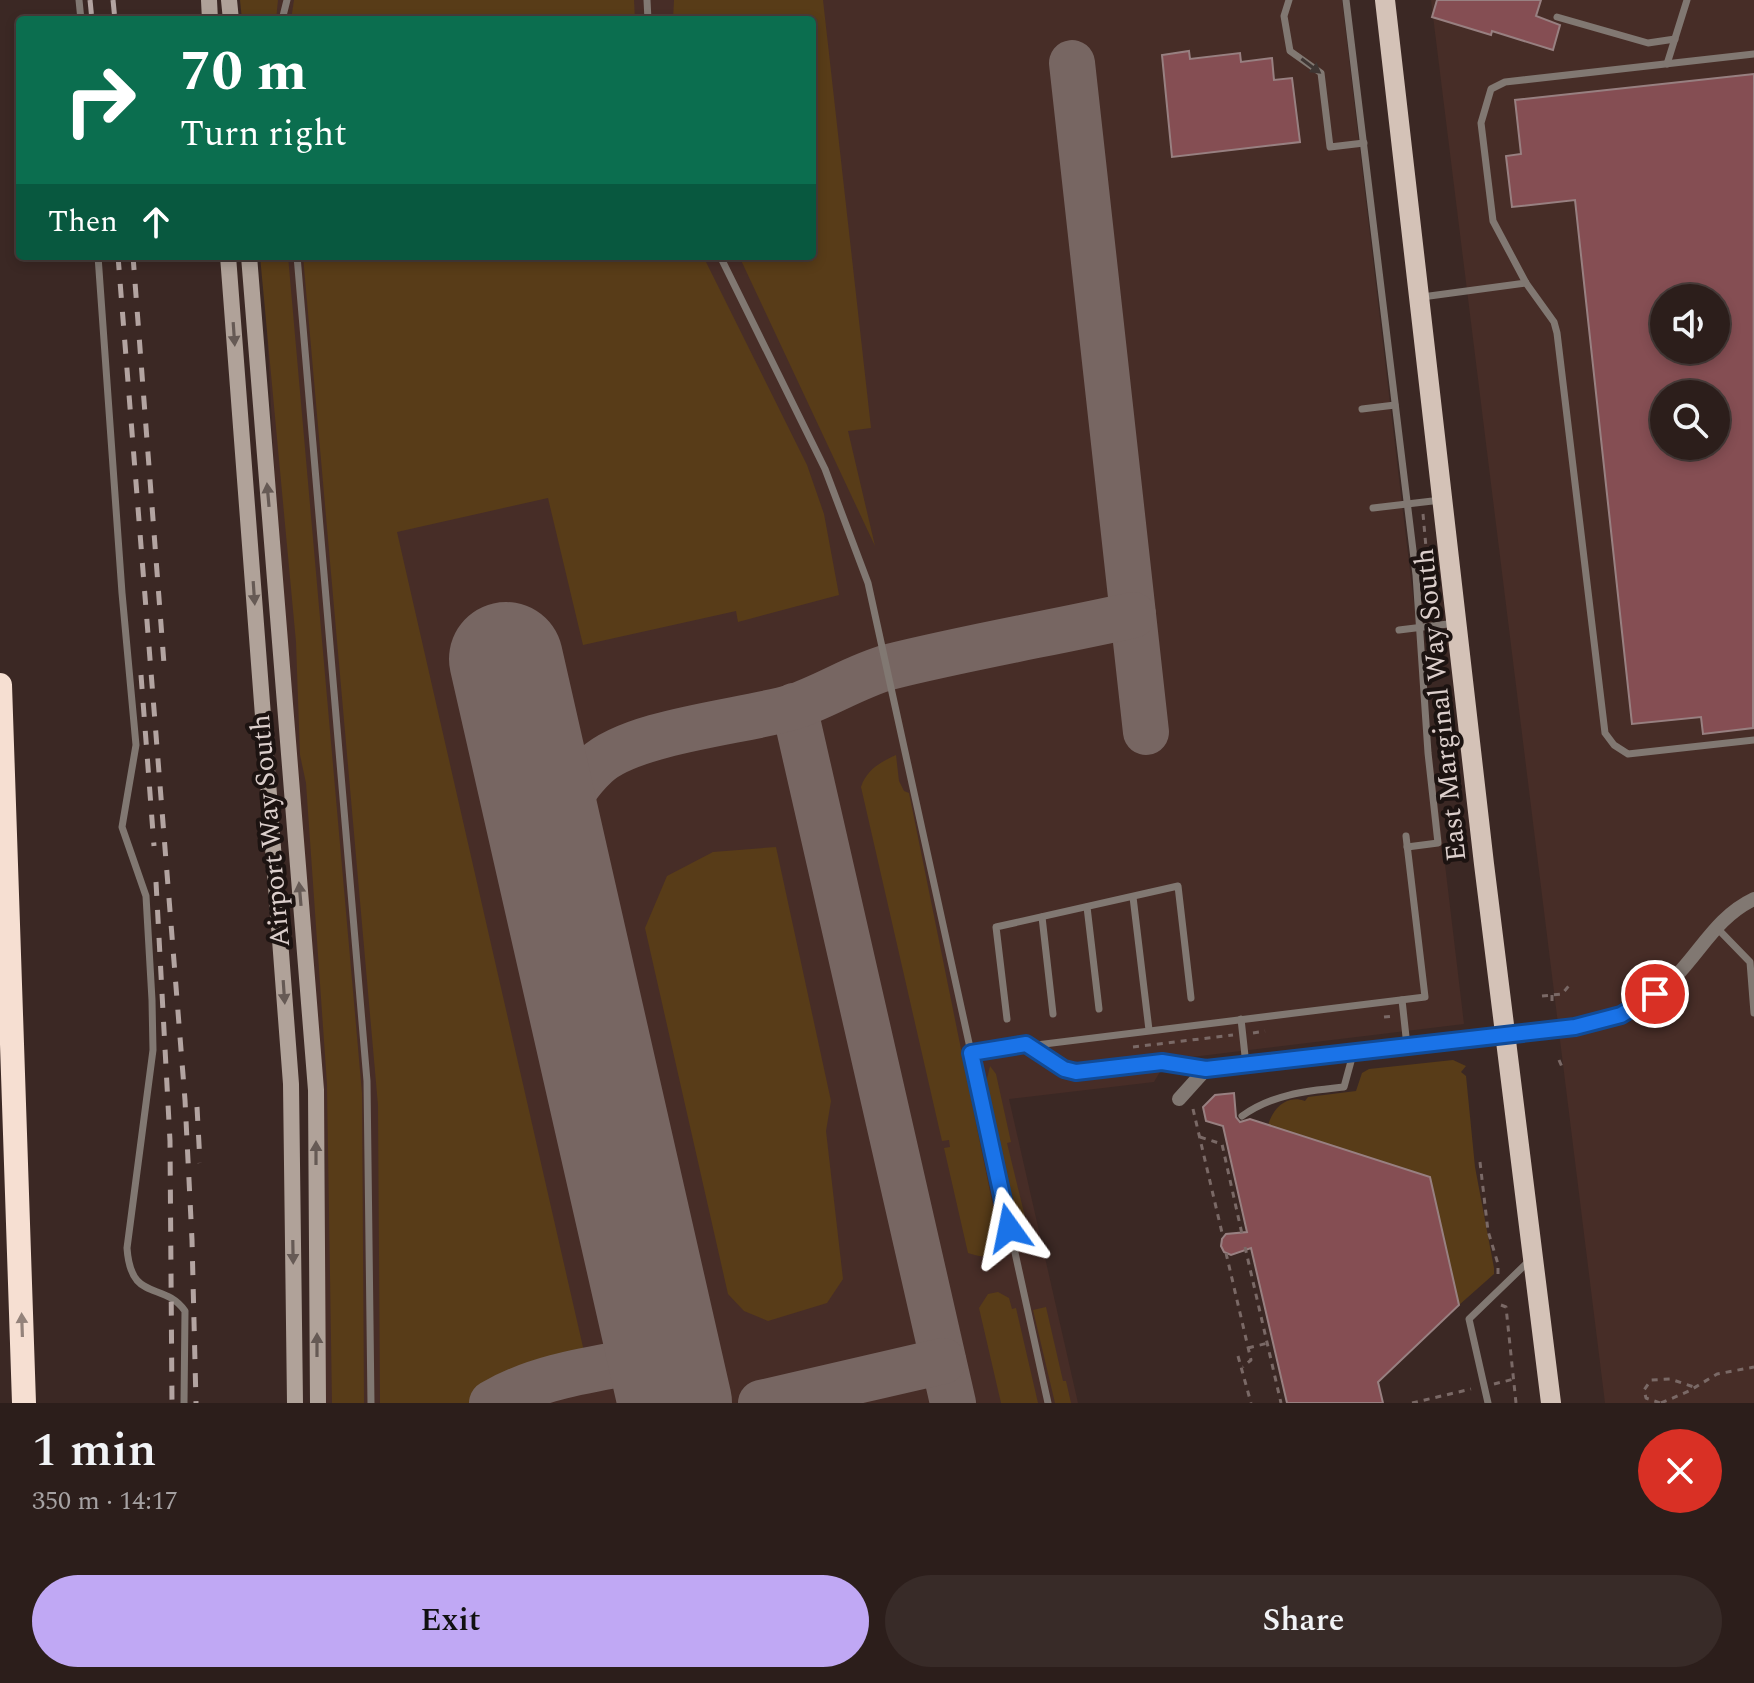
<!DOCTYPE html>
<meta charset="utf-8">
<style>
body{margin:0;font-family:Spectral,serif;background:#382b28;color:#f1f3f6;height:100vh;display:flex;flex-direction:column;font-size:30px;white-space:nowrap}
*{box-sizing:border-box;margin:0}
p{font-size:26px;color:#a6a2a3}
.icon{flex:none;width:44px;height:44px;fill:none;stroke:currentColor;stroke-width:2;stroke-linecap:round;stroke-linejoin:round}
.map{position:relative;height:1403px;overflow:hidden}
.details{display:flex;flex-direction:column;background:#2c1e1b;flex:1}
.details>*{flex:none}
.hud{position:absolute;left:16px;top:16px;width:800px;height:244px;border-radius:8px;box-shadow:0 4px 12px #0003,0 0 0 2px #483c3a;background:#0b6e4f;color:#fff;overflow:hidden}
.controls{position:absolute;left:1650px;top:284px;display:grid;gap:16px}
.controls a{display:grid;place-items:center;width:80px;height:80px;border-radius:50%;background:#2c1e1b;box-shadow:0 4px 12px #0003,0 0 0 2px #483c3a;font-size:40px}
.pin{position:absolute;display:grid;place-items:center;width:68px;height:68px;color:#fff;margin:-34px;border:4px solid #fff;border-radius:50%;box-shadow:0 2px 8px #0007}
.me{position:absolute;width:88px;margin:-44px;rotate:348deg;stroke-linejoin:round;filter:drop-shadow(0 0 6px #0008)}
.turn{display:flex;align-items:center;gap:28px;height:168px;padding:0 32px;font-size:36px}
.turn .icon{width:104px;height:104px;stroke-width:2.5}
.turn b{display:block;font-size:56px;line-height:68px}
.then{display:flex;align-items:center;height:76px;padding:0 32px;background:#0003;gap:16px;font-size:30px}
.round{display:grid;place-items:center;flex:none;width:84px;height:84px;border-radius:42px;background:#382b28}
.overview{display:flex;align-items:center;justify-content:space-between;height:136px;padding:0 32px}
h1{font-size:48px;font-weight:600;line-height:60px}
.cta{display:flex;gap:16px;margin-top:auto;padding:16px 32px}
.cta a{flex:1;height:92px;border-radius:48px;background:#c0a8f4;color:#111;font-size:32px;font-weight:600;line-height:92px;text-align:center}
.cta a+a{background:#382b28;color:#f1f3f6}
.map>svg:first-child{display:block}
.built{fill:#472d27;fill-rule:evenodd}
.green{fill:#583c18}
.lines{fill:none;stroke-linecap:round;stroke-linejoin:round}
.taxiway{stroke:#776662;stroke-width:46}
.runway{stroke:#776662;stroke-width:114}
.building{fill:#854e53;stroke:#988081;stroke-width:2;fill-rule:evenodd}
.path{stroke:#7a6966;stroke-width:3;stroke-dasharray:6 6;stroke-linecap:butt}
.service{stroke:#817872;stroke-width:7}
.minor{stroke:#817872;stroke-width:14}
.secondary{stroke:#b0a299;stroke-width:16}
.primary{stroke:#d4c2b7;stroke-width:20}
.motorway{stroke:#f6dfd2;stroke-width:24}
.rail{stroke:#b3a4a1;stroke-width:5;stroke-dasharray:14 14;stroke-linecap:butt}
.oneway{fill:#3f3633}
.oneway2{fill:#665a55}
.oneway3{fill:#94837b}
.route-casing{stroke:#114b97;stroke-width:20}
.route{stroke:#1a73e8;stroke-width:14}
.labels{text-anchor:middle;stroke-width:8;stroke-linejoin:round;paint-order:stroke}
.street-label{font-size:28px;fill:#dccfcc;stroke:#1c1311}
</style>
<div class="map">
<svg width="1754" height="1403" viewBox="0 0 1754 1403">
<rect width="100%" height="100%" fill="#3b2824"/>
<g class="built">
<path d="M249,0h1093l122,1024 -297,36 -13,22 -145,17 69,304h-753v-246l-51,-693 -11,-208h549v-236h-562z"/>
<path d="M1431,0h323v1403h-149zM1664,298h52v52h-52zM1664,394h52v52h-52z"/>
</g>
<g class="green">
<path d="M240,0h38l-2,20h-34z"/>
<path d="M294,0h340l1,20h-344z"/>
<path d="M674,0h149l48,428 -23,3 27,115 -136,-290h73v-236h-139z"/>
<path d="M260,256h28l74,837 2,310h-32l-5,-319 -21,-301 -6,-28 -4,-113z"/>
<path d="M303,256h400l104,209 17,49 15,81 -101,27 -2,-11 -153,34 -35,-147 -151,34 188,824c-47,9 -75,15 -113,47h-92l-2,-298z"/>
<path d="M896,755l3,26 5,10 5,2 91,448h-4l1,7c-10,11 -16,9 -29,5l-24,-105 6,-1 -1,-7 -7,1 -81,-354c6,-18 20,-25 35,-32z"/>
<path d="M776,847l55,254 -5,30 17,148 -16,24 -59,18 -24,-10 -16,-17 -83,-366 22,-52 46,-24z"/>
<path d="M1453,1060l13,6 -5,6 5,4 9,91 19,101v6l-35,31 -29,-128 -162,-52c5,-17 19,-31 37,-24l3,-4 48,-6 6,-18 7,-4z"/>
<path d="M990,1066l6,8 15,68 -4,1 18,74 -12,3 -29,-129z"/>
<path d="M998,1292l11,6 3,11 4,-1 22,95h-37l-22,-95 9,-14z"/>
<path d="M1046,1307l17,74h3l5,22h-16l-22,-93z"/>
</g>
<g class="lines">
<g class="taxiway">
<path d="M1072,63l74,669"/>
<path d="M794,706l159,697"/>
<path d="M557,881c0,-50 0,-79 39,-116 37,-34 146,-43 197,-58 33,-11 63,-31 96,-40 80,-20 163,-34 244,-52"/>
<path d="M492,1403c51,-30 114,-35 172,-47"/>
<path d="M761,1403l182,-42"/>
</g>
<path class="runway" d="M506,659l169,744"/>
</g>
<g class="building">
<path d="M1437,0h104l-5,16 24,9 -7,25 -61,-19 -1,4 -59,-18z"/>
<path d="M1189,51l1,8 50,-6 1,9 31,-4 2,22 18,-2 8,64 -128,15 -10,-102z"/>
<path d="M1754,74l-1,654 -50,6 -2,-17 -69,7 -57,-524 -63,7 -6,-51 15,-2 -6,-54zM1664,298h52v52h-52zM1664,394h52v52h-52z"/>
<path d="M1234,1093l2,24 4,5 10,-3 180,58 29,128 -81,77 5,21h-96l-36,-155 -20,7 -7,-3 -3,-6 1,-7 4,-5 21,-2 -24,-106 -17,-5 -3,-14 12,-12z"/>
</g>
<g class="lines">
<g class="path">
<path d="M1423,514l9,100"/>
<path d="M1552,995v10"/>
<path d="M1542,996l20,-2 10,-12"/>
<path d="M1384,1017l10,-1"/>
<path d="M1253,1033l12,-2"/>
<path d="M1133,1047l100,-12"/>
<path d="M1559,1060l3,7"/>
<path d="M1193,1109l30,128"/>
<path d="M1200,1137l22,7 20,90"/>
<path d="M1480,1162l8,69 10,33v11"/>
<path d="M1245,1247l36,156"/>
<path d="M1226,1253l25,107 -8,7"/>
<path d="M1501,1305l5,2 10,96"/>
<path d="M1248,1348l20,-5"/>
<path d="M1238,1356l13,47"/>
<path d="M1494,1384l20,-5"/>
<path d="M1412,1403l59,-14"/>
<path d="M1660,1403l-14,-5 -2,-8 7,-10 19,-1 24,8"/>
<path d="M1661,1403l28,-12 28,-17 37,-7"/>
</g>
<g class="service">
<path d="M79,0l2,20"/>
<path d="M647,0l1,20"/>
<path d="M1289,0l-5,16 6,35 31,22 9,74 34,-4"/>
<path d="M1346,0l70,575 12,178 10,90 -31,4"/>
<path d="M1557,17l91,26 27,-4"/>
<path d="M282,20l5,-20"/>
<path d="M1754,54l-249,28 -14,7 -10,34 12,98 33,62 28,39 3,11 48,400 9,12 14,9 126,-14"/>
<path d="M1667,64l20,-64"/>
<path d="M98,256l24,337 14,152 -14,82 24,69 6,104 1,50 -26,198c4,56 36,32 58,63l-1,92"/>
<path d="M297,256l70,825 4,322"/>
<path d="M720,256l105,213 43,114 180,820"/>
<path d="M1422,297l104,-14"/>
<path d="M1362,409l33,-4"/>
<path d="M1373,508l68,-8"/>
<path d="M1399,630l57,-7"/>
<path d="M1133,897l16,133"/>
<path d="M1087,907l12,102"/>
<path d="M1042,917l11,97"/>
<path d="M1717,928l33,34 4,51"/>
<path d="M1402,1000l5,46"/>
<path d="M1007,1019l-11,-92 182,-41 13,112"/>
<path d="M1241,1019l5,46"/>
<path d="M1026,1044l38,25 12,3 86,-10 42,7"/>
<path d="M971,1053l454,-56 -19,-161"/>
<path d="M1242,1116c31,-22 64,-25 102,-29l9,-33"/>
<path d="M1488,1403l-19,-84 60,-58"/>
</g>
<path class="minor" d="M1179,1099l27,-30 349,-39c49,-8 84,-16 121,-54 26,-27 42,-60 78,-77"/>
<g class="secondary">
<path d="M209,0l1,20"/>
<path d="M229,0l2,20"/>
<path d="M228,256l63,828 4,319"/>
<path d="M249,256l67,834 2,313"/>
</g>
<path class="primary" d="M1385,0l99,864 67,539"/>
<path class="motorway" d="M0,685l24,718"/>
<g class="rail">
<path d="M90,0l2,20"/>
<path d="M113,0l2,20"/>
<path d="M118,256l67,844 7,140 4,163"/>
<path d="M133,256l31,408"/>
<path d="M141,675l13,171"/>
<path d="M156,882l14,259 2,262"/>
<path d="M197,1107l3,56"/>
</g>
</g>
<defs><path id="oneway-solid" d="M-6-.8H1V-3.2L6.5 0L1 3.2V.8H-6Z" transform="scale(2)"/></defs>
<use class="oneway" href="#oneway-solid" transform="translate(1311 66) rotate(37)"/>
<g class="oneway2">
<use href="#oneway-solid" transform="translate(234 334) rotate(86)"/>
<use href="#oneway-solid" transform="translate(268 495) rotate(-95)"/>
<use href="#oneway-solid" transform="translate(254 593) rotate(86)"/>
<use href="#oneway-solid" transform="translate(300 894) rotate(-95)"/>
<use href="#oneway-solid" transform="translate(284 992) rotate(86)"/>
<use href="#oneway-solid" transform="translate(316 1153) rotate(-90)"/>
<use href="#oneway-solid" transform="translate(293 1252) rotate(89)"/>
<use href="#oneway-solid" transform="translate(317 1345) rotate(-90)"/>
</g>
<use class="oneway3" href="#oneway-solid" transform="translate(22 1325) rotate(-92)"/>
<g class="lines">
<defs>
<path id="route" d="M1009,1228l-38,-175 55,-9 38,25 12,3 86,-10 44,7 369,-42 46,-12 34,-21"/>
</defs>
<use href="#route" class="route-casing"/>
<use href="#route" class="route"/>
</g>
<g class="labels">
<g class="street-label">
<text transform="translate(1439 705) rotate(-96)" y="10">East Marginal Way South</text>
<text transform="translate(269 831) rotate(-95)" y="10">Airport Way South</text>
</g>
</g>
</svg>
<div class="controls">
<a><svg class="icon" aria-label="sound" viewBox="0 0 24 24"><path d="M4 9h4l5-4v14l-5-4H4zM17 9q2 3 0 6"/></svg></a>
<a><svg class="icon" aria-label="search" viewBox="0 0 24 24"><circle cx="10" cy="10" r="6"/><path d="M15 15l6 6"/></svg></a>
</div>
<div class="pin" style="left:1655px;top:994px;background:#d93025"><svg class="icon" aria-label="arrive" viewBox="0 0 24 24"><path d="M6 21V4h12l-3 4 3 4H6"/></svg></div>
<svg class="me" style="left:1009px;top:1228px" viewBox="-20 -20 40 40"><path d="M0-17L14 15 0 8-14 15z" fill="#1a73e8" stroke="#fff" stroke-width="4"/></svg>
<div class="hud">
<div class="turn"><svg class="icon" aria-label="right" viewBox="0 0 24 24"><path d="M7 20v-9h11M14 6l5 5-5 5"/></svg><div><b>70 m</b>Turn right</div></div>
<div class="then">Then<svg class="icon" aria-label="ahead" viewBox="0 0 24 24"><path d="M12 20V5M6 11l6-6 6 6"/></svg></div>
</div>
</div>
<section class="details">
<div class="overview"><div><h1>1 min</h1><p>350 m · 14:17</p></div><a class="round" style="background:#d93025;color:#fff"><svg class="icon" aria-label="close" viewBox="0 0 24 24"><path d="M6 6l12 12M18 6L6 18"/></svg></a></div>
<div class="cta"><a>Exit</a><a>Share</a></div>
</section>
